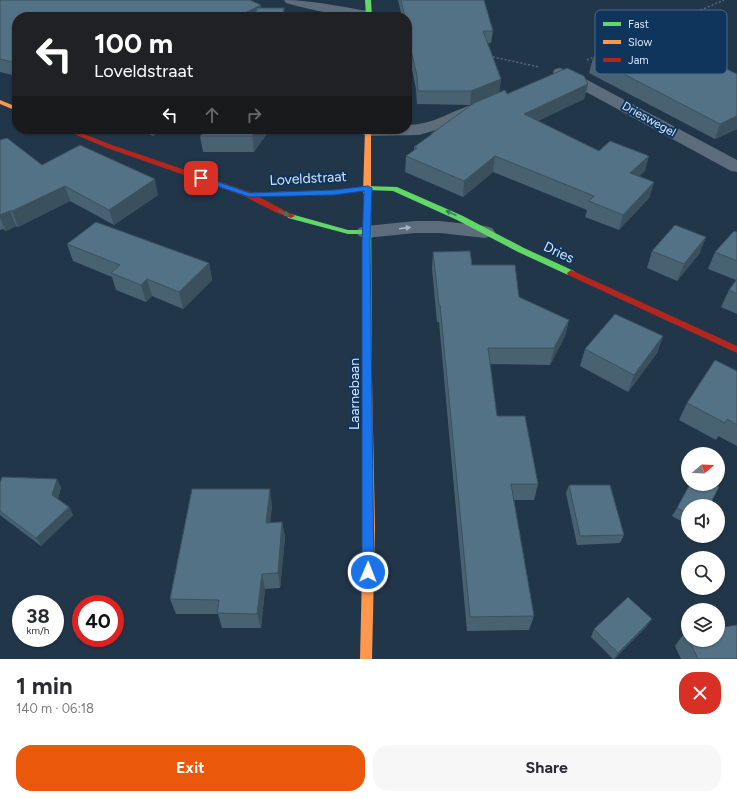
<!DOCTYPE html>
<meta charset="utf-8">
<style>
body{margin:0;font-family:Figtree,sans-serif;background:#f7f7f7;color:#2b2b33;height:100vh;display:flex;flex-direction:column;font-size:15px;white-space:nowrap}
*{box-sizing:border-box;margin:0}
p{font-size:13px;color:#7c7c81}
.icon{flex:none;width:22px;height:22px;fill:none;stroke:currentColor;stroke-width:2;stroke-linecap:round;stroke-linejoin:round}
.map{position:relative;height:659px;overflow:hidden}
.drawer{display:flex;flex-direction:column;background:#fff;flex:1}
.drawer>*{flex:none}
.banner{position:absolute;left:12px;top:12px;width:400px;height:122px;border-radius:16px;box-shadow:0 1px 3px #0004;background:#202124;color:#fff;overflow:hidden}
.needle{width:26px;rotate:71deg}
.buttons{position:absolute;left:681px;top:447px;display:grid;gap:8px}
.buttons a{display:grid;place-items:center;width:44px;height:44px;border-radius:50%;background:#fff;box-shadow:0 1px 3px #0004;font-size:20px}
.speed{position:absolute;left:12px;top:595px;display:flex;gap:8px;font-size:20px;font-weight:700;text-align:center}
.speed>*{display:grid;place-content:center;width:52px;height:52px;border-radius:50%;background:#fff;box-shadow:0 1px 3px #0004;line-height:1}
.speed small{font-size:10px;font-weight:400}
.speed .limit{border:6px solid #d22;background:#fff;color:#111}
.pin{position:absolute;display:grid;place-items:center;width:34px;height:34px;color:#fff;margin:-17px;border-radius:8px;box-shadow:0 2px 6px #0006}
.me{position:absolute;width:44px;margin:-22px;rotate:1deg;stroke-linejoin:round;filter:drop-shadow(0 0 3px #0008)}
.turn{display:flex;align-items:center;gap:14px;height:84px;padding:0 16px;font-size:18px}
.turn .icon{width:52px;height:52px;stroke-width:2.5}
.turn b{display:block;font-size:28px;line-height:34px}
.lanes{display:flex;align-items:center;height:38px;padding:0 16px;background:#0003;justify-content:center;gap:20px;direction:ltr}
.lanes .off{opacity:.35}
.round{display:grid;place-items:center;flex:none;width:42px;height:42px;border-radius:16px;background:#f7f7f7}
.head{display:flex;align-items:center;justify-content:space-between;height:68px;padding:0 16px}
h1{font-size:24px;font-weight:700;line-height:30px}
.button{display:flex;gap:8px;margin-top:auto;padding:8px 16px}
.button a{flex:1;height:46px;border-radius:16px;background:#ea580c;color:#fff;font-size:16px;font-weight:700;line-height:46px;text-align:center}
.button a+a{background:#f7f7f7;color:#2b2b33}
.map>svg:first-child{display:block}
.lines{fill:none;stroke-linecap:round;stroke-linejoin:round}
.path{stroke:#5b6877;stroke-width:1.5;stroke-dasharray:2 2;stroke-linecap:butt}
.street{fill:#5d6c7b;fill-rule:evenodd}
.fast{fill:#63d668;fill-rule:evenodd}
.slow{fill:#ff974d;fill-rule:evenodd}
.jam{fill:#b3261e;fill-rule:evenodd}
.wall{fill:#486272}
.shaded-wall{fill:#3b505d}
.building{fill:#547285;stroke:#3b505d}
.oneway{fill:#357d61}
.oneway2{fill:#a6b6c8}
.route{fill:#1a73e8;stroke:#114b97}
.labels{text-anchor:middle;stroke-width:4;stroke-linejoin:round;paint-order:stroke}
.far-street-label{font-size:12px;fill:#d6e7fb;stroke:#10355c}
.street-label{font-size:14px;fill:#d6e7fb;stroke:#10355c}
.key{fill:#10355c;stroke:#4b6a8c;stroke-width:1}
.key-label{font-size:11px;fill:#d6e7fb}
</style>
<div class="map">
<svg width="737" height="659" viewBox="0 0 737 659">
<rect width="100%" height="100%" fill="#22364a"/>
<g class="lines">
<g class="path">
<path d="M489,56l50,11"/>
<path d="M587,60l137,-60"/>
</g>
<g class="street">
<path d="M284,0c28,0 57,7 85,11l5,1 1,3 -1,2c-31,0 -59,-6 -88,-14z"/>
<path d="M560,68l16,6 161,86v12l-6,-1 -176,-96 -2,-3 2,-3z"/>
<path d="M477,103l6,2 2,3 -2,3 -33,15 -31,9 -51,1 -6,-2 -2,-3 1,-2h46v-4c27,0 45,-15 70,-22z"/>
<path d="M415,221h25l45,5 7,2 3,4 -3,4 -7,2 -45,-5h-25l-49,5 -7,-2 -3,-4 3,-4 7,-2z"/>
</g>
<g class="fast">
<path d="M365,0h6l1,17h-6z"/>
<path d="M368,186l29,1 66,29 61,32 50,23 1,2 -1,2h-6l-50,-23 -61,-32 -64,-29 -25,-1 -34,4 -85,3 -4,-2 4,-2 85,-3z"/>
<path d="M364,191h3l4,2 1,186 -2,3h-6l-2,-3 1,-145h-15l-60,-16 -1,-2 4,-2 57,16h15z"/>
</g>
<g class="slow">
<path d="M0,100l17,7v4l-17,-7z"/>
<path d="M365,129h6v64l-4,2 -4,-2z"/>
<path d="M367,375l3,1 2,3 3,149 -3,131h-12l3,-131 -1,-149 2,-3z"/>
</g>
<g class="jam">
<path d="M62,129h9l41,16 138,47 45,24 -4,2 -14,-5 -33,-17 -137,-48z"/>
<path d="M571,270l166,76v7l-169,-78 -1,-2z"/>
</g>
</g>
<g class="wall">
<path d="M0,0l261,8h23l1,9h-268v59l-17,-4z"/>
<path d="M398,0h86l9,31 -2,12h-3l13,36 -2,13 8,2 81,-10 -4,15 -46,22 61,30 46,20 -6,5 15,6 -5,16 -30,32 -34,-13 2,-7 -94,-38 -30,25 -58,-25 1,-16 8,-5v-4l17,-12v-1l43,-31 -4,2 -53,-1 -1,-15 -8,-39 -1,-33h-5z"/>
<path d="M593,58l144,71 -22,10 -126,-66z"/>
<path d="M138,129h25l-10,7z"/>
<path d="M270,129l-16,23h-51l-3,-16z"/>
<path d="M0,140l42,25 116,30 -44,30 -44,-24 -52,26 -2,-1 -10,5 -3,-2 -3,1z"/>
<path d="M737,232v82l-16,-7 8,-17 7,-10 -28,-11 7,-17z"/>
<path d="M706,237l-7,17 -22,27 -30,-13 5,-17z"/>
<path d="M67,244l142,19 3,17 -29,29 -31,-13 -6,6 -30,-12 -4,-13 -39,-16z"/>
<path d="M433,252l39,13 47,32 50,23 -4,16 -15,29 -60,-1 7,52 41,68 -4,16h-20l20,116 -5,14 -62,1 -28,-309h-2l-5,-54z"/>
<path d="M663,336l-6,17 -29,39 -48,-26 5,-17z"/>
<path d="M737,371v75l-19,-10 -2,4 -37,-20 8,-17z"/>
<path d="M0,483l61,4 -3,12 11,8 4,8 -32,31 -41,-31z"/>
<path d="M569,485l55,50 -4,8 -43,2 -11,-52z"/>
<path d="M272,505l-2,17h12l3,15 -5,51 -15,1 -4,39h-39l-4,-14h-42l-6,-15z"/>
<path d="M688,506v19l-16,-9 5,-8z"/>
<path d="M647,626l-33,33h-1l-22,-22 3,-8z"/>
<path d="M685,632h3v8h30l19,19h-56l-6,-13z"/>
</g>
<g class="shaded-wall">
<path d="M261,5l1,12h-25z"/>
<path d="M284,8l1,9h-2z"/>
<path d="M501,79l-2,14 -29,12 1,-14z"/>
<path d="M588,84l-4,15 -63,30 3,-15z"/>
<path d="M737,116v13l-22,10 5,-15z"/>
<path d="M151,129h12l-10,7z"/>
<path d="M257,129h13l-16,23 -2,-16z"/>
<path d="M495,156l-2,16 -30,25 1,-16z"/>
<path d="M649,156l-4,15 -19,18 4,-16z"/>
<path d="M155,179l3,16 -44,30 -5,-15z"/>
<path d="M654,182l-5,16 -30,32 4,-15z"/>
<path d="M65,186l5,15 -52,26 -6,-16z"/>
<path d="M10,211l6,15 -10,5 -6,-13v-3z"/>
<path d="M706,237l-7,17 -22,27 7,-17z"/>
<path d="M209,263l3,17 -29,29 -4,-17z"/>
<path d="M147,279l5,17 -6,6 -5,-17z"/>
<path d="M569,320l-4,16 -15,29 4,-17z"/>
<path d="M663,336l-6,17 -29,39 6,-17z"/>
<path d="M57,479l4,8 -4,16 -5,-8z"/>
<path d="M270,489l2,16 -3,33 -3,-15z"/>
<path d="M69,507l4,8 -32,31 -5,-8z"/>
<path d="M282,522l3,15 -5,51 -2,-15z"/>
<path d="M262,574l3,15 -4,39 -4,-14z"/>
<path d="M652,619l-5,7 -33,33 4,-6z"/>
</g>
<g class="building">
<path d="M0,0h250l11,5 -24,12h-220v46l-17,-4z"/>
<path d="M401,0h83l9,31h-10l18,48 -30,12h-53l-1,-15 -9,-39h2l-3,-14v-6h-2z"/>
<path d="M257,8h27l-1,9h-29z"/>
<path d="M324,14l4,3h-7z"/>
<path d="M659,36l78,38v42l-17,8 -127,-66z"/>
<path d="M567,68l17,8 4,8 -64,30 75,37 11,-10 39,15 -19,17 24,9 -31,33 -34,-14 5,-5 -99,-40 -31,25 -58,-25 11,-8 -3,-1 18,-13h-1l43,-31 31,-13 2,4z"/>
<path d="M208,129h49l-5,7h-52z"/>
<path d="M7,138l35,27 38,-20 75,34 -46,31 -44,-24 -53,25h-2l-10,4v-75z"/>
<path d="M96,222l113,41 -30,29 -32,-13 -6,6 -30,-12 9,-8 -53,-21z"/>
<path d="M675,225l31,12 -22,27 -32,-13z"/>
<path d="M734,231l3,1v29l-22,-9z"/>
<path d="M470,251l2,14h43l4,32 50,23 -15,28h-66l9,68h28l13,68h-27l23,132 -64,1 -30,-312h-1l-6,-53z"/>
<path d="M737,279v15l-8,-4z"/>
<path d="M615,314l48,22 -29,39 -49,-26z"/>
<path d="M715,360l22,11v54l-10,-6 -2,4 -38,-20z"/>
<path d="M2,477l55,2 -5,16 17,12 -33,31 -36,-27v-28z"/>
<path d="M690,484h24l5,3 -10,19h-21v8l-11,-6z"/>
<path d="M569,485h41l14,50 -44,1z"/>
<path d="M192,489h78l-4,34 16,-1 -4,51 -16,1 -5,40 -40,-1 2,-13 -49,-1z"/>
<path d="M628,597l24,22 -34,34 -24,-24z"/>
<path d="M737,625v34h-39l-9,-19h29v-12z"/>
<path d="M685,632h3v7z"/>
</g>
<defs><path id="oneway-solid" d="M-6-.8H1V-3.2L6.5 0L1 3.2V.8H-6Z"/></defs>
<g class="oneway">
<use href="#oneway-solid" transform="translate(284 213) rotate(24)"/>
<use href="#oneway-solid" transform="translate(451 213) rotate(-155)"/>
</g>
<use class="oneway2" href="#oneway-solid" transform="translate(405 228) rotate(-7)"/>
<path class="route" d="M201,176l49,17 84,-3 34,-4 4,2 -2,54 4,330 -2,4 -4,2 -4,-2 -2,-4v-330l2,-51 -30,4 -85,2 -50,-17v-3z"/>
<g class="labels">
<g class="far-street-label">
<text transform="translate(649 119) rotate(29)" y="4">Drieswegel</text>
</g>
<g class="street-label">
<text transform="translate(308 178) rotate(-3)" y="5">Loveldstraat</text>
<text transform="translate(559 252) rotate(25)" y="5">Dries</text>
<text transform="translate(354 394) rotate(-90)" y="5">Laarnebaan</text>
</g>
</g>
<rect x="595" y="10" width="132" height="64" rx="6" class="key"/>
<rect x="603" y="22" width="18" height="4" fill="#63d668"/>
<rect x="603" y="40" width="18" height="4" fill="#ff974d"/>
<rect x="603" y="58" width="18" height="4" fill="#b3261e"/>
<g class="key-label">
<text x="628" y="28">Fast</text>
<text x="628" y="46">Slow</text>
<text x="628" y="64">Jam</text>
</g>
</svg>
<div class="buttons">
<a><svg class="needle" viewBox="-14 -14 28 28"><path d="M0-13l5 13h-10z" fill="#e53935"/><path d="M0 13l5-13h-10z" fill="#7c7c81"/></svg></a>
<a><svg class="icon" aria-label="sound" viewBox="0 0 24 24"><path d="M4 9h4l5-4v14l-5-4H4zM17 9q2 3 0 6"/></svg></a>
<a><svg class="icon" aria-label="search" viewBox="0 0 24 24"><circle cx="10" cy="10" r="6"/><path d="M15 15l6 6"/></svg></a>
<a><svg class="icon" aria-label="layers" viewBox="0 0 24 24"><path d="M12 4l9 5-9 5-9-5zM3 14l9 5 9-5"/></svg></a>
</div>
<div class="speed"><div>38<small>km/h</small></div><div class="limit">40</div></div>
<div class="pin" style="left:201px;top:178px;background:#d93025"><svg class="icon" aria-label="arrive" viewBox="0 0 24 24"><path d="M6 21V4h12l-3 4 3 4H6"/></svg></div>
<svg class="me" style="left:368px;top:572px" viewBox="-20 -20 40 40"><circle r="17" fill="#1a73e8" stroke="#fff" stroke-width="3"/><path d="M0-11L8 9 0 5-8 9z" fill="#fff"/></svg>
<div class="banner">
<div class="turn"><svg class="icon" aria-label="left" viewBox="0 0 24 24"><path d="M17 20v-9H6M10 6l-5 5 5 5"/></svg><div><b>100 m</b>Loveldstraat</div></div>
<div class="lanes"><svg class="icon" aria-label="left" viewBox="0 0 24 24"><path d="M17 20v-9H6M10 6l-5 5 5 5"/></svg><svg class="icon off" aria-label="ahead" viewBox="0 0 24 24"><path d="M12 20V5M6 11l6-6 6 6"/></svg><svg class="icon off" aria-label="right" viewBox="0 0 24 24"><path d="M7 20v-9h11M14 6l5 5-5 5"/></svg></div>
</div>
</div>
<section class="drawer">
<div class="head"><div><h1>1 min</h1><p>140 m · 06:18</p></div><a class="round" style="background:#d93025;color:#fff"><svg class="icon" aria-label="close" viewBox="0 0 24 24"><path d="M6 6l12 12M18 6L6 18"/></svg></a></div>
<div class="button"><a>Exit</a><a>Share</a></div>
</section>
